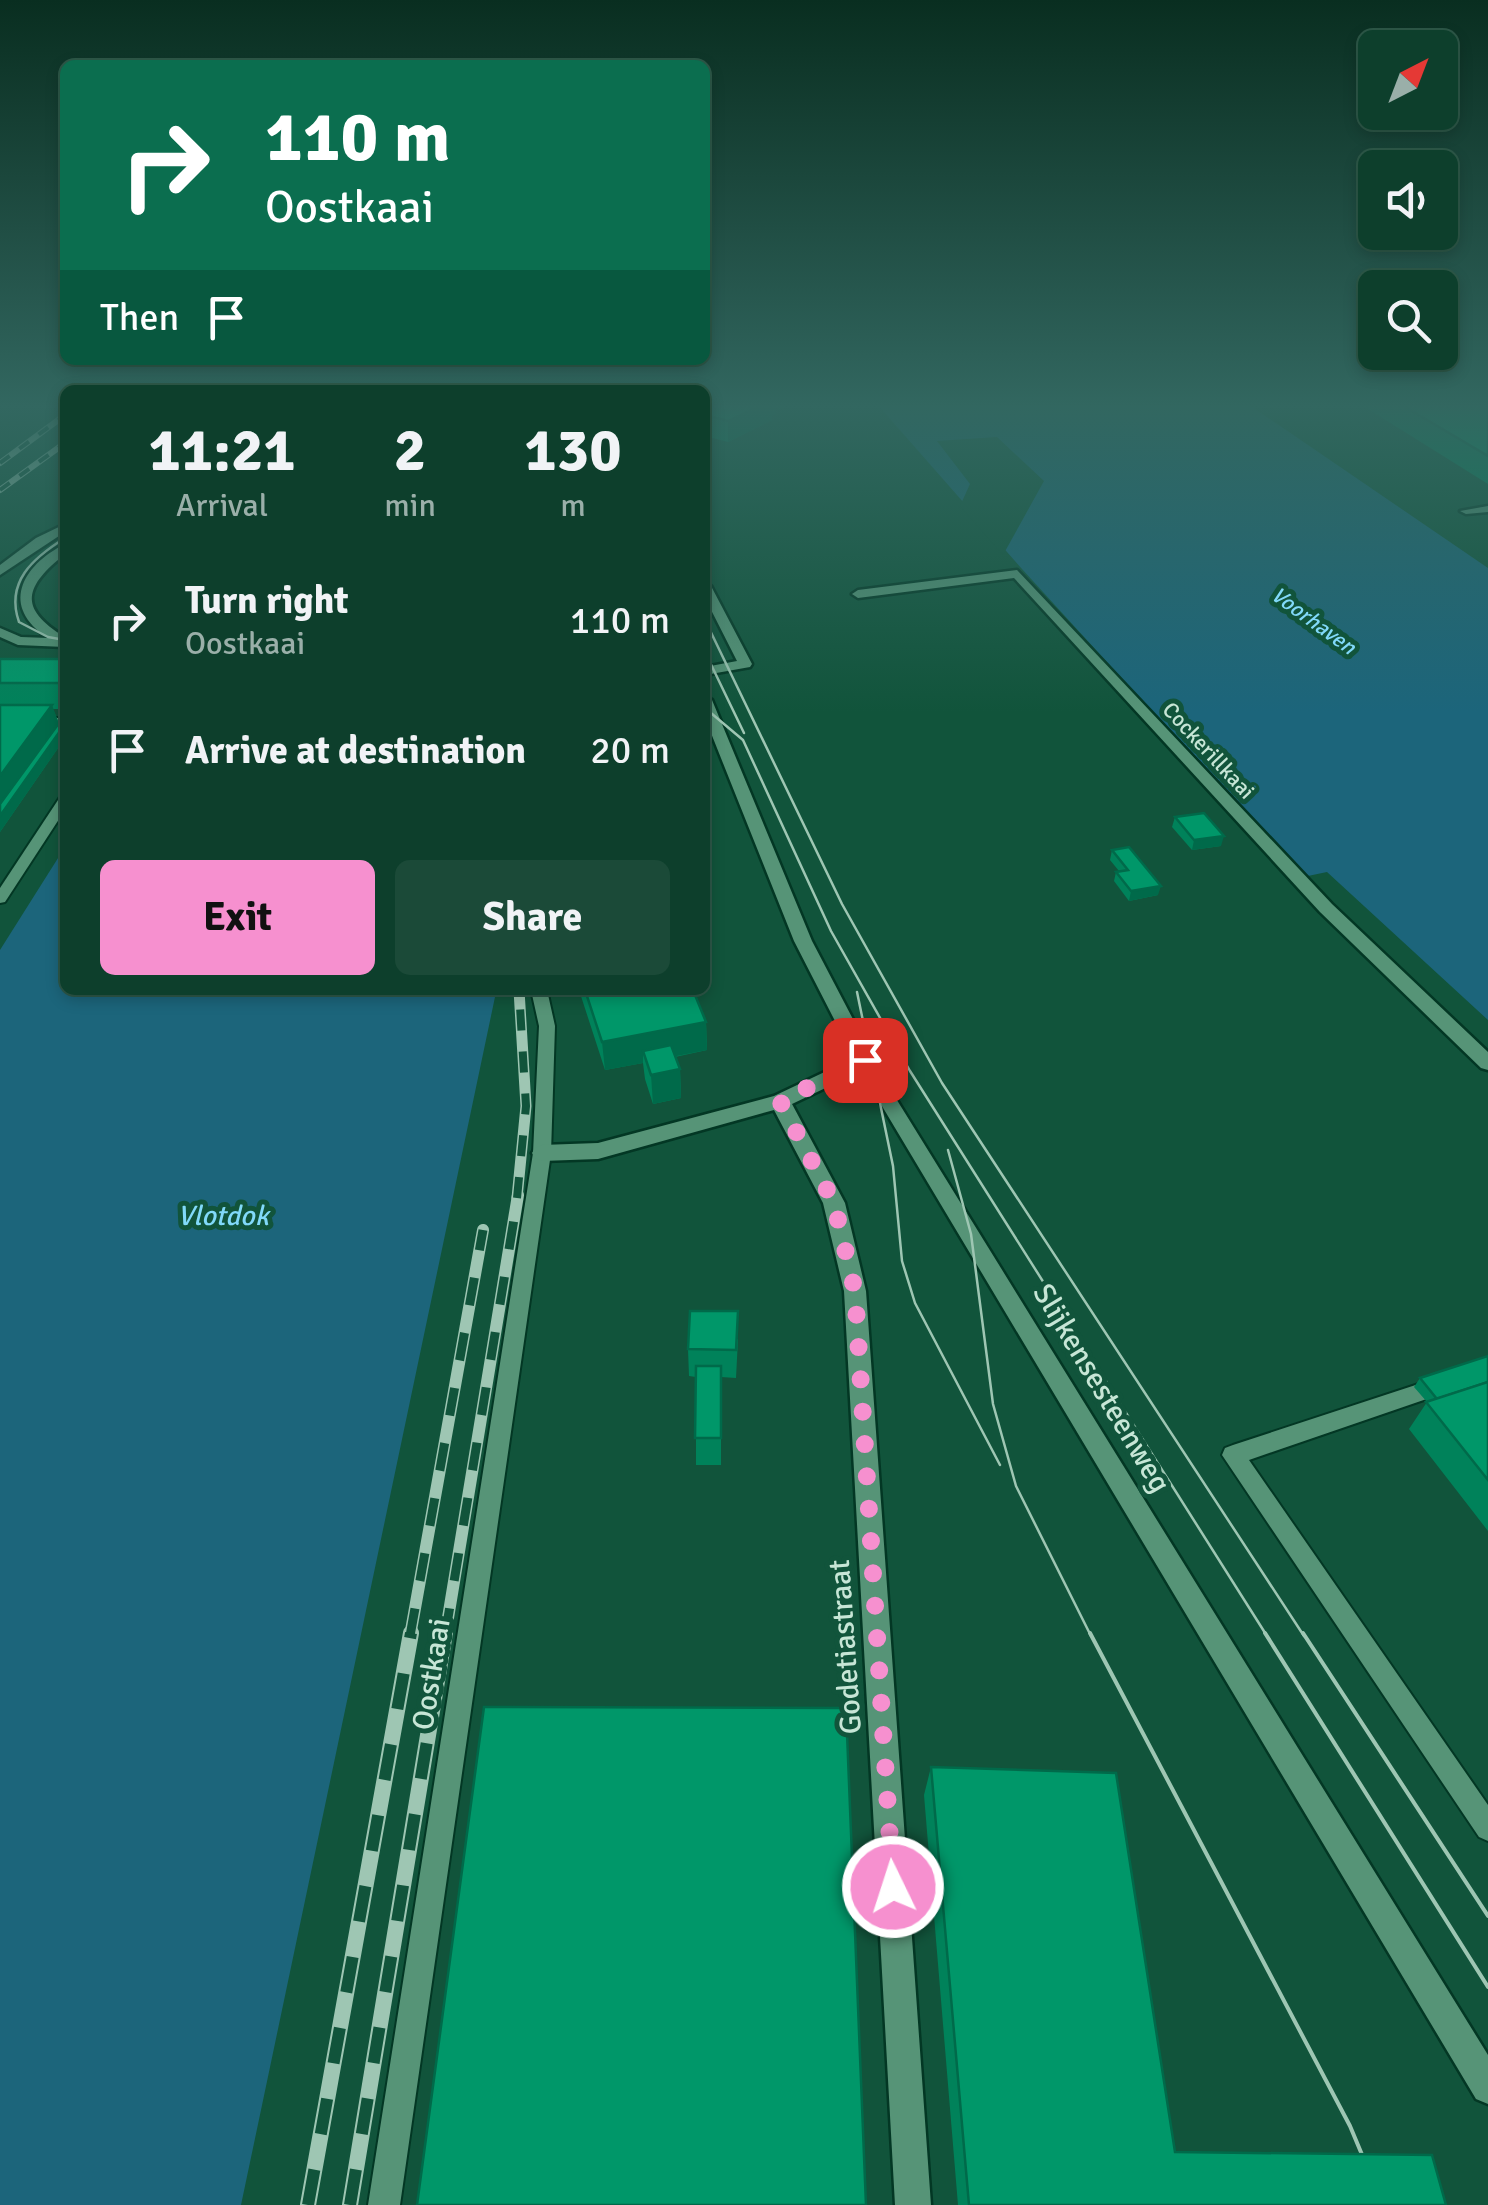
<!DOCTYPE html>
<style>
body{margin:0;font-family:Signika,sans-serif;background:#1b4a38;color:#f1f3f6;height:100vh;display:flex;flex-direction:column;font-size:38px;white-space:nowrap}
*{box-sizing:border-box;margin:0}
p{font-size:32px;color:#9aafa9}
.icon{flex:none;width:55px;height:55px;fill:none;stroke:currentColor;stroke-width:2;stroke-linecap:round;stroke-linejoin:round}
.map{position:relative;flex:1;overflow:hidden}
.panel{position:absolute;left:60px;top:385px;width:650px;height:610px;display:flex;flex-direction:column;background:#0d3f2c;border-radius:15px;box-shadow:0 5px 15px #0003,0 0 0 2px #2d5848}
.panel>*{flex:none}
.guide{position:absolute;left:60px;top:60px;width:650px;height:305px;border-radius:15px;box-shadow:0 5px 15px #0003,0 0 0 2px #2d5848;background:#0b6e4f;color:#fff;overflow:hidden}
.needle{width:65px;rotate:42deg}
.fabs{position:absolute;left:1358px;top:30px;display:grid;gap:20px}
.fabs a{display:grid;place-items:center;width:100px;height:100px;border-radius:15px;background:#0d3f2c;box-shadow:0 5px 15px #0003,0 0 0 2px #2d5848;font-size:50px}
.pin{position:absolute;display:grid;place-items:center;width:85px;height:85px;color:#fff;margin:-42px;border-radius:20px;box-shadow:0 5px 15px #0006}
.me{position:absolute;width:110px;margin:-55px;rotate:356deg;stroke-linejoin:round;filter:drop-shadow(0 0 8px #0008)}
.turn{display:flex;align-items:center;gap:35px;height:210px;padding:0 40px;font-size:45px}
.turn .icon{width:130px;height:130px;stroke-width:2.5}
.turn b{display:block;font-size:70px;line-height:85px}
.then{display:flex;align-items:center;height:95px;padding:0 40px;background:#0003;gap:20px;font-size:38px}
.eta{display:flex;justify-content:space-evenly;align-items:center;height:170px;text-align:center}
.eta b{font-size:60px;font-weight:700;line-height:70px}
.button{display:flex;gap:20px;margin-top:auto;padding:20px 40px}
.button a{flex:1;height:115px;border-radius:15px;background:#f690cf;color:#111;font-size:40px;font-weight:700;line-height:115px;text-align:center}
.button a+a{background:#1b4a38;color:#f1f3f6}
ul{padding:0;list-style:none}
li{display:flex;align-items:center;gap:30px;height:130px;padding:0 40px}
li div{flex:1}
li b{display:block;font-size:38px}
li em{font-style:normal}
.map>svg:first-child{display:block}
.water{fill:#1c657b}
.pier{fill:#11543b}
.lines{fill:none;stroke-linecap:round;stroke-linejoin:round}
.lane-casing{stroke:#033724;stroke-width:4}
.street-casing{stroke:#033724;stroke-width:5}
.lane{fill:#569477;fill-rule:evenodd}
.street{fill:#569477;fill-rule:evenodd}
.tram-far1{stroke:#9ec6b3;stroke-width:2.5}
.tram{stroke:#9ec6b3;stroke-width:4}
.rail-far3-casing{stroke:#9ec6b3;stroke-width:6}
.rail-far2-casing{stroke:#9ec6b3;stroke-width:11}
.rail-far1-casing{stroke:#9ec6b3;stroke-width:12}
.rail-casing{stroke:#9ec6b3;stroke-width:16}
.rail-far3{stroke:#11543b;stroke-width:4;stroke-dasharray:12;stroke-linecap:butt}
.rail-far2{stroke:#11543b;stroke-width:8;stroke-dasharray:21;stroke-linecap:butt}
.rail-far1{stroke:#11543b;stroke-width:9;stroke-dasharray:28;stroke-linecap:butt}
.rail{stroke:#11543b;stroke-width:12;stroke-dasharray:36;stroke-linecap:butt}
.wall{fill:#00825a}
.shaded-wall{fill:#006a4a}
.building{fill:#009769;stroke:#006a4a;stroke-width:2.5}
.route{stroke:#f690cf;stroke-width:18;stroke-dasharray:0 32.4}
.labels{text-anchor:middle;stroke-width:10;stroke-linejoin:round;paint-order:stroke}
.far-water-label{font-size:22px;font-style:italic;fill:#81d9f9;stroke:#11543b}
.far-street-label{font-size:22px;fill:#c7e6d6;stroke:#11543b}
.water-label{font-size:28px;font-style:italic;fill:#81d9f9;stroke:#11543b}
.near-street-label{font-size:30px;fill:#c7e6d6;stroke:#11543b}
</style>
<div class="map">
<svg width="1488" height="2205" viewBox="0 0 1488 2205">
<rect width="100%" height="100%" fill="#11543b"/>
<g class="water">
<path d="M877,404h371l240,164v452l-161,-148 -24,5 -281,-308z"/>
<path d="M65,847v143h429l1,7 -254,1208h-241v-1255z"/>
</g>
<path class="pier" d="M997,437l47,44 -41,74 -43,-49 10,-22 -33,-43z"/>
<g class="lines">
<defs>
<g id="lane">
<rect x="0" y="718" width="65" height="8"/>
<path d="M65,796v14l-60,92 -5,1v-15l60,-91z"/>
<path d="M531,990h16l8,36 -4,127 -151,1052h-32l165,-1052 6,-127z"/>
<path d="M1440,1377l7,3 4,6 -4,6 -198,68 239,345v36l-9,-4 -257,-382 3,-7 8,-3z"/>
</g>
<g id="street">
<path d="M1488,506v6l-22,2 -6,-3z"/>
<path d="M65,524v8l-65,43v-10l36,-27z"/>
<path d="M65,544v10c-40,32 -48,54 0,83v10l-47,-2 -18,-8v-9l21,9 27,1c-48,-31 -27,-72 17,-94z"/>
<path d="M1017,570l315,334 156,148v18l-7,-2 -161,-156 -306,-334 -156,20 -6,-4 6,-4z"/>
<path d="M705,582l6,4 41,78 -2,3 -45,8v-8l32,-6 -32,-63z"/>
<path d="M705,696l7,4 100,241 75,143 601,971v49l-12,-5 -615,-1028 -69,33 53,99 21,88 65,914h-36l-51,-914 -21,-88 -49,-93 -176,49 -56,2 -7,-3 -3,-5 3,-5 7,-3 56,-2 176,-47 80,-38 -60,-117 -89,-223z"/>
</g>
</defs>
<use href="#lane" class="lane-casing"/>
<use href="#street" class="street-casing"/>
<use href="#lane" class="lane"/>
<use href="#street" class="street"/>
<g class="tram-far1">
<path d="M65,538c-32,20 -60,44 -46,84l29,15 17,3"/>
<path d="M705,620l137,284 100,179 362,553"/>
<path d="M705,652l39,81"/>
<path d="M705,708l38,32 88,191 79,140 357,565"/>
<path d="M857,992l36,174 9,95 13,42 85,162"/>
<path d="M948,1150l23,84 22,170 23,82 75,150"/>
</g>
<g class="tram">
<path d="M1090,1633l260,493 18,43"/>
<path d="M1265,1633l223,354"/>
<path d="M1303,1633l185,283"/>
</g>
<defs>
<g id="rail-far3">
<path d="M0,463l65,-48"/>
<path d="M0,490l65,-47"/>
</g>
<path id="rail-far2" d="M517,1198l9,-92 -7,-116"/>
<g id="rail-far1">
<path d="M410,1636l73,-406"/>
<path d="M445,1636l73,-441"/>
</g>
<g id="rail">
<path d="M308,2205l103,-572"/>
<path d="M350,2205l95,-572"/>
</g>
</defs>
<use href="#rail-far3" class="rail-far3-casing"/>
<use href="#rail-far2" class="rail-far2-casing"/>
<use href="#rail-far1" class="rail-far1-casing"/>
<use href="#rail" class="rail-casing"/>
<use href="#rail-far3" class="rail-far3"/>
<use href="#rail-far2" class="rail-far2"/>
<use href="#rail-far1" class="rail-far1"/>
<use href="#rail" class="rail"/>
</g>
<g class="wall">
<path d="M705,404h85l-10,5 -4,-1v5l-4,2v5l-44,22 -23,-6z"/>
<path d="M1360,404h128v80z"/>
<path d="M0,659h65v50h-12l12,29 -65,94z"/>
<path d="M1175,817l46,29 -29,4 -20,-23z"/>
<path d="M1112,850l46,45 -29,6 -15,-20 2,-9 3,-1 -9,-11z"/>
<path d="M579,990h114l13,32 1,28 -32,7 5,12 1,29 -28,6 -8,-25 -2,-16 -38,7z"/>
<path d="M738,1339l-2,39 -15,-1v88h-25v-88l-7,-1 -1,-27z"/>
<path d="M1488,1356v175l-79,-102 18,-27 -13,-15 6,-9z"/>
<path d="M931,1767l244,385 271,53h-488l-34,-410z"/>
</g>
<g class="shaded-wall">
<path d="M763,404h13v9l-4,2v5l-44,22v-21z"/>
<path d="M52,705l9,24 4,-5v14l-65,94v-56z"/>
<path d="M1224,836l-3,10 -29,4 2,-10z"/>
<path d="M1161,886l-3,9 -29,6 2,-10z"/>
<path d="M706,1022l1,28 -61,12 -3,-11v12l-38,7 -3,-28z"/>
<path d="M680,1069l1,29 -28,6 -2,-29z"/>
</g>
<g class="building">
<path d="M705,404h58l-35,17 -23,-6z"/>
<path d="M1400,404h88v2l-6,1 6,3v46z"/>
<rect x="0" y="659" width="65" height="24"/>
<path d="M0,705h52l-52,71z"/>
<path d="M59,723l6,1 -65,92v-12z"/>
<path d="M1204,813l20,23 -30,4 -19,-23z"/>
<path d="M1129,847l32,39 -30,5 -15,-19 12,-2 -16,-20z"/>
<path d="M585,990h108l13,32 -104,20z"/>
<path d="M671,1045l9,24 -29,6 -8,-24z"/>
<path d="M690,1311h48l-2,39 -48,-1z"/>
<path d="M1488,1356v26l-51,17 -17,-21z"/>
<path d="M696,1366h25v72h-26z"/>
<path d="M1488,1382v98l-62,-78z"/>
<path d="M484,1707l362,1 20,497h-449z"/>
<path d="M931,1767l185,6 59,379 257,3 14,50h-477z"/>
</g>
<linearGradient id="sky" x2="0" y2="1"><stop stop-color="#092e20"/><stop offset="0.57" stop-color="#326760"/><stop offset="1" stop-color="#326760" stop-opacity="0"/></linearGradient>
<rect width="1488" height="712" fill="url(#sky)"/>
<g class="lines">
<path class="route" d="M865,1060l-85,41 54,102 21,88 38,596"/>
</g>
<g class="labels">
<g class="far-water-label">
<text transform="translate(1314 620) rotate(36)" y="8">Voorhaven</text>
</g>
<g class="far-street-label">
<text transform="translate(1209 750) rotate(47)" y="8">Cockerillkaai</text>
</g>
<g class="water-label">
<text x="223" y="1225">Vlotdok</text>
</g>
<g class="near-street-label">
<text transform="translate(1102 1388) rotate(59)" y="10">Slijkensesteenweg</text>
<text transform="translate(845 1647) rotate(-94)" y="10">Godetiastraat</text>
<text transform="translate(431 1674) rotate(-81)" y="10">Oostkaai</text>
</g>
</g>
</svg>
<div class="fabs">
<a><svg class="needle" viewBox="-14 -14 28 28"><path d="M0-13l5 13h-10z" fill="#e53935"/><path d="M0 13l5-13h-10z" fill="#9aafa9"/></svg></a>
<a><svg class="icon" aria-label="sound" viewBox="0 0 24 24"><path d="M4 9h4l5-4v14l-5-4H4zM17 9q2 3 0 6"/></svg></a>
<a><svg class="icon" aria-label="search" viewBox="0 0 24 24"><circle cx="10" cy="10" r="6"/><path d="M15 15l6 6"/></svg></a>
</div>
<div class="pin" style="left:865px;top:1060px;background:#d93025"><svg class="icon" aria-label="arrive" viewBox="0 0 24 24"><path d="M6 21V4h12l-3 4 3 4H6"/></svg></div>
<svg class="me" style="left:893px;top:1887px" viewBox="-20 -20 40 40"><circle r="17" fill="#f690cf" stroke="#fff" stroke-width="3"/><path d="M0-11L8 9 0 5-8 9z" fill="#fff"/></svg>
<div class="guide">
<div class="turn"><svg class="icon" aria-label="right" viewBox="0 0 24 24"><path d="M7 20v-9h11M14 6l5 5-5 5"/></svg><div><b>110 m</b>Oostkaai</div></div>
<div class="then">Then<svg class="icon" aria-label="arrive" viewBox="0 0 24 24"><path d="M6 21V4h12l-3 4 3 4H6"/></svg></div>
</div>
<section class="panel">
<div class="eta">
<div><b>11:21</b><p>Arrival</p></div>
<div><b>2</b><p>min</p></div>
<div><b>130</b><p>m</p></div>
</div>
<ul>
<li><svg class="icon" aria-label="right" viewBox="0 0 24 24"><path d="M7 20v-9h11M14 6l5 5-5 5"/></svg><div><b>Turn right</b><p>Oostkaai</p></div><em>110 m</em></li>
<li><svg class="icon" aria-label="arrive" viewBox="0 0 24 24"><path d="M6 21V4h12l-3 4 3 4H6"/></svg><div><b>Arrive at destination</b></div><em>20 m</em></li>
</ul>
<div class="button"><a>Exit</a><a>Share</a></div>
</section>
</div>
